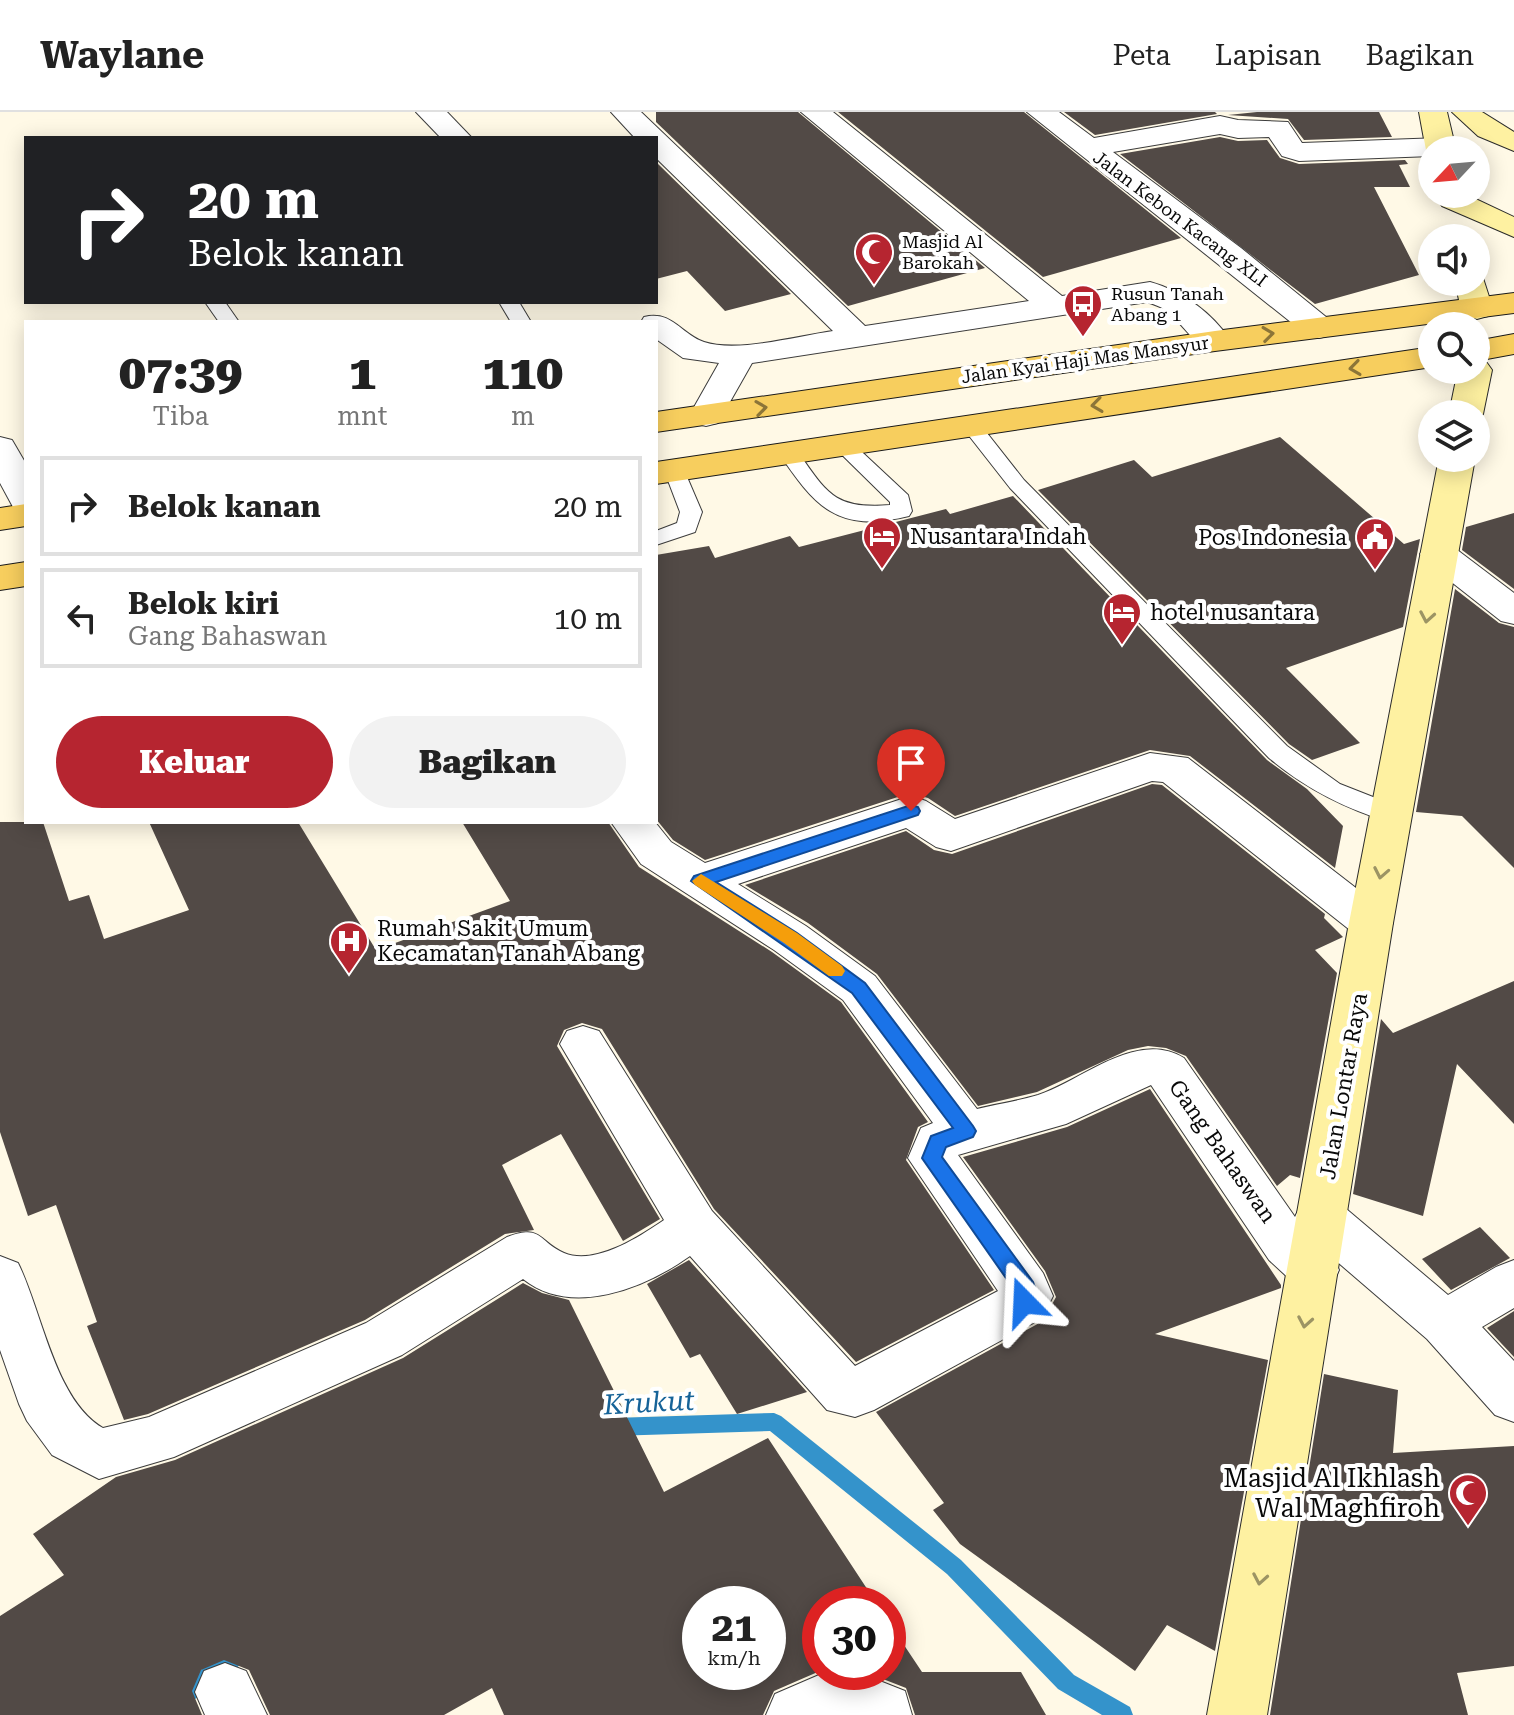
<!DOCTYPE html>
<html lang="id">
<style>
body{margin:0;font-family:"Roboto Serif",serif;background:#f2f2f2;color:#222;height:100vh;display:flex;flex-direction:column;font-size:30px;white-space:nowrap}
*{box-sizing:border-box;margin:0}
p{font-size:26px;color:#767676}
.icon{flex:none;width:44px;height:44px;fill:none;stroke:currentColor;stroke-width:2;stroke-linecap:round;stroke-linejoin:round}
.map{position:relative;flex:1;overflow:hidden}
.details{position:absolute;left:24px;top:208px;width:634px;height:504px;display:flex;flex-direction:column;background:#fff;border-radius:0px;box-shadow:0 4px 20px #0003}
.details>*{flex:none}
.guide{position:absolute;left:24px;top:24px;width:634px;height:168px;border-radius:0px;box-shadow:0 4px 20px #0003;background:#202124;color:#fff;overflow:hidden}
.needle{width:52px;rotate:244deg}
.fabs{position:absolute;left:1418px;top:24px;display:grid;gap:16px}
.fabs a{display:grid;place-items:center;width:72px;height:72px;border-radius:50%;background:#fff;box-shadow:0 4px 20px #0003;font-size:40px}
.speed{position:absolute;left:682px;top:1474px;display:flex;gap:16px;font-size:40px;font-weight:700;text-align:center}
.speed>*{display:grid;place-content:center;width:104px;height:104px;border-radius:50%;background:#fff;box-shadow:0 4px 20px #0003;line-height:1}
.speed small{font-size:20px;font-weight:400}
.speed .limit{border:12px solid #d22;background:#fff;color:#111}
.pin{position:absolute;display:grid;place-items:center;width:68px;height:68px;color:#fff;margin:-82px -34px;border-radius:50% 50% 50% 0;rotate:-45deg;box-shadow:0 0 8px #0007}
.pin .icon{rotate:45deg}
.me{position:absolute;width:88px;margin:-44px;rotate:339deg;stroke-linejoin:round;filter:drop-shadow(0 0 6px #0008)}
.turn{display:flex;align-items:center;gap:28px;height:168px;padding:0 32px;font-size:36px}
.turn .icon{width:104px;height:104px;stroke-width:2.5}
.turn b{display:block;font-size:56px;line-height:68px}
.eta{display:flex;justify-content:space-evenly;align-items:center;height:136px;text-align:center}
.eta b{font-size:48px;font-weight:800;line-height:56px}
.action{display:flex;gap:16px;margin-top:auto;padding:16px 32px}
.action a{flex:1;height:92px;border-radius:48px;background:#b62530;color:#fff;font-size:32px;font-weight:800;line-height:92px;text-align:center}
.action a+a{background:#f2f2f2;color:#222}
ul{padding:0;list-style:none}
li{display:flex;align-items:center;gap:24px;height:100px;margin:0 16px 12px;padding:0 16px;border:4px solid #e0e0e0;border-radius:0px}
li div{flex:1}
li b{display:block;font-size:30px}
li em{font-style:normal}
header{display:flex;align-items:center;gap:48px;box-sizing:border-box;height:112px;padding:0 40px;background:#fff;border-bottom:2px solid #e0e0e0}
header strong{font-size:38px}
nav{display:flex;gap:44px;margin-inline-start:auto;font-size:28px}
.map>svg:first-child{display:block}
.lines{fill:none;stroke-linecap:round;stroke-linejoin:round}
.stream{fill:#3493cb;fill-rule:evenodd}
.building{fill:#524a46;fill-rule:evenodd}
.lane-casing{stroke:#3c3c3c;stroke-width:2}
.street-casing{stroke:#3c3c3c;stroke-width:2}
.secondary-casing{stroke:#2b2b2b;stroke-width:2}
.primary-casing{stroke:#1a1a1a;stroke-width:2}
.lane{fill:#fff;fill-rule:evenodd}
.street{fill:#fff;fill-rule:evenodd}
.secondary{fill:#fef1a1;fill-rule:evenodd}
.primary{fill:#f7ce5e;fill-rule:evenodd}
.oneway{stroke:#8c7538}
.oneway2{stroke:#9c9464}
.route{fill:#1a73e8;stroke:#114b97;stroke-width:2}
.slow{fill:#f59e0b}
.labels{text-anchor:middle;stroke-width:8;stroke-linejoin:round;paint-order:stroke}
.far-street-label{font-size:18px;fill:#090909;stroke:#fff}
.far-poi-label{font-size:18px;fill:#090909;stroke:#fff;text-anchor:start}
.poi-label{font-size:22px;fill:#090909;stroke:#fff;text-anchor:start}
.street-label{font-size:22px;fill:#090909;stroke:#fff}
.near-poi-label{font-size:26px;fill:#090909;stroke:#fff;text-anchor:end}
.near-water-label{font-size:28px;font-style:italic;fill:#166398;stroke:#fff}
</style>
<header>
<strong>Waylane</strong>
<nav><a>Peta</a><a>Lapisan</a><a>Bagikan</a></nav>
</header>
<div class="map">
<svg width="1514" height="1603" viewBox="0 0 1514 1603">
<rect width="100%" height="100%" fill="#fff9e6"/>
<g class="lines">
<g class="stream">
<path d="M774,1301l7,3 180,144 113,115 56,32 3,8h-31l-44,-26 -111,-115 -177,-143 -158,5 -7,-3 -3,-6 3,-6 7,-3z"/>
<path d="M245,1527l7,3 4,7 -4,7 -78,59h-29l3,-8z"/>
</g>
</g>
<g class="building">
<path d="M656,0h142l187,156 -137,38 -192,-184z"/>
<path d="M838,0h186l157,126 -138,39z"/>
<path d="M1064,0h151l2,2 -122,21z"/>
<path d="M1257,0h122l13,25 -88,3 -16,-21 -60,-4z"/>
<path d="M1220,25l18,4 29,-1 13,18 19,6 106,-4 3,4 -9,1 11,22h-36l45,88 -104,29 -195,-150z"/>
<path d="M656,50l135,132 -66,17 -38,-40 -31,8z"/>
<path d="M1280,325l124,107 16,-5 -17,88 -117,41 74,75 -48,17 -23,-16 -251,-254 96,-30 18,17z"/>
<path d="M1013,384l254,264 40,29 36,37 -8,42 -145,-112 -40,-6 -195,66 -27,-18 -18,-5 -205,67 -32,-20 -17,-21v-264l53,-9 6,12 75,-22 9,11 147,-38 4,5z"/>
<path d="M1514,401v76l-52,-39 4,-23z"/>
<path d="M1455,477l44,34 15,4v241l-52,-52 -46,-4z"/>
<path d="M1152,672l10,1 163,129 -1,4 19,19 -28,13 22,23 -37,205 -10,-3 -13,11 -91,-130 -20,-8 -18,-2 -20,4 -91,42 -59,14 -101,-132 -69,-51 -63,-38 161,-54 28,19 18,4z"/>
<path d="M0,710h43l26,79 20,-6 15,44 85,-29 -40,-88h149l78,128 134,-49 -48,-79h146l31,45 133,85 69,50 87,120 -10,5 -12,33 88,130 -138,72 -142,-153 -112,-180 -20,-6 -18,7 -7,16 103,173 -37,22 -62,-107 -59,31 32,65 -29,4 -140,86 -217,94 -24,6 -37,-94 10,-4 -41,-117 -28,11 -28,-84z"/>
<path d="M1514,869v143l-57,-60 -34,152 -70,-22 28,-175 12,14z"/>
<path d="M1150,977l131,196v3l-126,46 113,26 -53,291 -48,-26 -32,46 -175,-127 -27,-34 11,-7 -68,-91 167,-91 13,-24 -11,-26 -82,-114 104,-30z"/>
<path d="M1480,1115l30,31 -59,32 -29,-31z"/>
<path d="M689,1148l118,132 -70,22 -37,-60 -10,4 -43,-74z"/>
<path d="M523,1171l19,10 27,7 95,192 104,-54 109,166h-57v67l-46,20 -11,24h-259l-12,-27 -48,27h-174l-21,-45 -25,-10 -23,10 -9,21 10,24h-202v-99l64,-41 -31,-41 83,-57 59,-17 228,-102zM700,1492h68v68h-68z"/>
<path d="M1514,1199v46l-27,-29z"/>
<path d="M1324,1262l74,16 -5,63 121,-7v220l-57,7 11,42h-198z"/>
<path d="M888,1509l34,51h99l25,43h-131l-9,-27 -41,-16h23z"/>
</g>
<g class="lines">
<defs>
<g id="lane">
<path d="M205,190h20l14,20h-20z"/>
<path d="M499,190h20l12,20h-20z"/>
<path d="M969,305l7,2 48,61 263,266 53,38 61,24 3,6 -3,6 -9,3c-46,-14 -86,-34 -123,-65l-259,-270 -51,-65z"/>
<path d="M841,325l7,2 60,56 4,16 -3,5c-73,18 -94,-10 -131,-64l10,-6 7,2c31,43 37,62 95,57v-3l-56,-55 -3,-4 3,-4z"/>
<path d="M674,352l10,6 18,42 -7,20 -39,13v-14l21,-8 3,-11 -16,-42z"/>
</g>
<g id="street">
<path d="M416,0h31l25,26h-31z"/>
<path d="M611,0h30l224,214 164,-25 -228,-189h32l229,184 88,-14c33,9 62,31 81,59l-4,7c-31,8 -40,-23 -62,-38 -5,-4 -13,-6 -18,-8l-395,61 -34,60 -12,3 -12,-3 -5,-7 30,-53 -36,-5 -27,-19v-17h-15l3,-5c28,-7 37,17 60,25 34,11 93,-6 129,-11l-177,-173v-20h-21z"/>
<path d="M1027,0h32l35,26 126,-22 18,4 50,2 14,21 139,-5 10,3 5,6 -2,3h-22v6l-133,5 -17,-5 -13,-19 -31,1 -18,-4 -107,18 128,96 90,73 4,7 -4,7 -12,3 -12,-3z"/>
<path d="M0,325l12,3 14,24v46l-13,-3 -13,-24z"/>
<path d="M1439,431l13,3 62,47v31l-13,-3 -75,-59 -6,-8 6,-8z"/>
<path d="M1150,641l38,5 199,154 6,11 -6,11 -16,5 -16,-5 -192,-152 -11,-1 -201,70 -15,-4 -30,-19 -168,56 68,42 69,50 102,133c20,-5 41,-8 61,-14 45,-15 99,-66 146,-37l111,159 7,-15 18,-6 18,6 110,93 48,-28 18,-7v48l-32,19 32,34v61l-19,-7 -68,-76 -93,-80 5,11 -7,15 -18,7 -18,-7 -27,-25 -118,-175 -85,39 -108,31 85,118 10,23 -11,22 -168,92 -19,7 -28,-7 -137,-154c-45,32 -118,62 -167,23l-121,76 -228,102 -75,22 -47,-24 -25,-34 -8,-17 -19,-54v-94l18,7c24,48 37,138 85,165l46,-11 217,-94 141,-86c36,-13 30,4 57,16 31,13 75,-16 100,-33l-104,-176 7,-13 16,-5 16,5 113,180 143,155 143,-75 -90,-133 13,-30 12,-5 -90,-123 -69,-50 -133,-86 -30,-42h44l16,20 34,21 206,-67 15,5 29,18z"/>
<path d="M225,1551l21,8 21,44h-62l-10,-23 9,-21z"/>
<path d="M826,1560h31l48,19 7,24h-146l9,-21z"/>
</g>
<g id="secondary">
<path d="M1419,0h28l9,38h-24l-1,6 -5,-6z"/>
<path d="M1452,0h30l32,20v19l-36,-15z"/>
<path d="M1442,82h23l49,23v20l-72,-31 -4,-6z"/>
<path d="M1476,162l6,1 11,34 -5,7 -11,3 -11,-3 -5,-7 -6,-27h21z"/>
<path d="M1476,248l11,3 5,7 -9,44 -7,8v-8h-27l9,-44h18z"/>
<path d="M1439,346h36l-82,465 -126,792h-60l142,-792z"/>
</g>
<g id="primary">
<path d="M1514,181v20l-299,38 -559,81v-20l559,-81z"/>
<path d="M1514,222v20l-38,7v-20z"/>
<path d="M1432,235v20l-776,117v-22z"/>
<path d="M26,392v22l-26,4v-22z"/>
<path d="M26,450v24l-26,4v-24z"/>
</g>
</defs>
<use href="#lane" class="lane-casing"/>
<use href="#street" class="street-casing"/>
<use href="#secondary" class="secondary-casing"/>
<use href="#primary" class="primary-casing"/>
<use href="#lane" class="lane"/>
<use href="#street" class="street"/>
<use href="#secondary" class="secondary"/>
<use href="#primary" class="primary"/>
</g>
<defs><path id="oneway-chevron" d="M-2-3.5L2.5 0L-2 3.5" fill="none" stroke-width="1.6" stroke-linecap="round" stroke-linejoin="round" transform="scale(2)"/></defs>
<g class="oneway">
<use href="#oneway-chevron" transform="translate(1268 222) rotate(-7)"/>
<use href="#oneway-chevron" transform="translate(1355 256) rotate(172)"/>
<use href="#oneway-chevron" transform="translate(1097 293) rotate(172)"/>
<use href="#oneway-chevron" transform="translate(761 296) rotate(-8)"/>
</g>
<g class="oneway2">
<use href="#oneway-chevron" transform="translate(1427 505) rotate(100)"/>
<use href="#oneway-chevron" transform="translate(1381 761) rotate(101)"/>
<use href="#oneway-chevron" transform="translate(1305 1210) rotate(100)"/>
<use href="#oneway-chevron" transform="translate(1260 1467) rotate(100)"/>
</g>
<path class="route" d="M911,693l7,2 2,4 -2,4 -202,67 81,51 68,50 108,143 3,5 -3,6 -27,10 -4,10 91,125 5,14 -7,13 -7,2 -8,-2 -3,-7 2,-11 -93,-133 9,-22 22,-8 -101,-135 -161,-112 3,-5z"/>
<path class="slow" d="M701,762l96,59 45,33 3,5 -3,5h-13l-45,-33 -89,-58 -3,-4z"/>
<defs>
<symbol id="mosque-pin" viewBox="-11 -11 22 30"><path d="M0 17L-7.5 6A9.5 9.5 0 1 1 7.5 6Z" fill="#b62530" stroke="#fff"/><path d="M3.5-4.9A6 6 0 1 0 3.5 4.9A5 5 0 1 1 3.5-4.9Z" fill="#fff"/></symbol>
<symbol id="bus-pin" viewBox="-11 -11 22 30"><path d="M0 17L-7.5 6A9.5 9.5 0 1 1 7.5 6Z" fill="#b62530" stroke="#fff"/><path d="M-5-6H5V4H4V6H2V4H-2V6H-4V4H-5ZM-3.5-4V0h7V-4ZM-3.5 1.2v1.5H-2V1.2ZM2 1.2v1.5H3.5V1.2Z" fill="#fff"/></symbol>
<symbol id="hotel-pin" viewBox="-11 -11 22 30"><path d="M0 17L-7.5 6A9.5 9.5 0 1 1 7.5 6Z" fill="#b62530" stroke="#fff"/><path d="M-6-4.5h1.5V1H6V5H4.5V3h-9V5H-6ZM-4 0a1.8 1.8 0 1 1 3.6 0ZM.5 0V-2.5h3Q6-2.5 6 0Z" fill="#fff"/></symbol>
<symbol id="civic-pin" viewBox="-11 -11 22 30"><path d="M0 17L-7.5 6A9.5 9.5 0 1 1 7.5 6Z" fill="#b62530" stroke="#fff"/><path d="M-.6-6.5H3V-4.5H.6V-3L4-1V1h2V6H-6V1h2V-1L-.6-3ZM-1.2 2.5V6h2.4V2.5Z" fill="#fff"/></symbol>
<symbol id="hospital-pin" viewBox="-11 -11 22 30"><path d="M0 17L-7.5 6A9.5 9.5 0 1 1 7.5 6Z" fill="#b62530" stroke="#fff"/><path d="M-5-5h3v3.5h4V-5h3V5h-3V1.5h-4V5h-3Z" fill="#fff"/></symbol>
</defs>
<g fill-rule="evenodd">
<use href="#mosque-pin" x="852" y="118" width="44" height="60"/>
<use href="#bus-pin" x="1061" y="170" width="44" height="60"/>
<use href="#hotel-pin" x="860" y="402" width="44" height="60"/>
<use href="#civic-pin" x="1353" y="403" width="44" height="60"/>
<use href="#hotel-pin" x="1100" y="478" width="44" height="60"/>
<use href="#hospital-pin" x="327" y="807" width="44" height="60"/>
<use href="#mosque-pin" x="1446" y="1359" width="44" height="60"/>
</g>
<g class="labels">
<g class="far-street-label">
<text transform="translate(1180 107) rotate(37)" y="6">Jalan Kebon Kacang XLI</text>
<text transform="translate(1085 248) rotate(-8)" y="6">Jalan Kyai Haji Mas Mansyur</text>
</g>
<g class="far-poi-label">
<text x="902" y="136">Masjid Al<tspan x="902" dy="21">Barokah</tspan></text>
<text x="1111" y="188">Rusun Tanah<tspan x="1111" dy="21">Abang 1</tspan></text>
</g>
<g class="poi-label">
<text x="910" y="432">Nusantara Indah</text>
<text x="1347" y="433" text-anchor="end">Pos Indonesia</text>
<text x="1150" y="508">hotel nusantara</text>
<text x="377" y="824">Rumah Sakit Umum<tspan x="377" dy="25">Kecamatan Tanah Abang</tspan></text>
</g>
<g class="street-label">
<text transform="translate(1343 974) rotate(-80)" y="8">Jalan Lontar Raya</text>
<text transform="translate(1223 1039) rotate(55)" y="8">Gang Bahaswan</text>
</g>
<g class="near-poi-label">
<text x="1440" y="1375">Masjid Al Ikhlash<tspan x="1440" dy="30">Wal Maghfiroh</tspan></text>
</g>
<g class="near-water-label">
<text transform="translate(649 1290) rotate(-3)" y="10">Krukut</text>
</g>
</g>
</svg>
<div class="fabs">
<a><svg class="needle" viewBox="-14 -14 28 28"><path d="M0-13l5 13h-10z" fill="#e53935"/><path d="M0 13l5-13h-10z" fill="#767676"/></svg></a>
<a><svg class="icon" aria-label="sound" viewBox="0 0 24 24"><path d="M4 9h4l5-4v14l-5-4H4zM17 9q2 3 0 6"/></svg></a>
<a><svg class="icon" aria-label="search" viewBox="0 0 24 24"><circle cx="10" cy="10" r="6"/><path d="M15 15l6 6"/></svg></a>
<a><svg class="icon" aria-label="layers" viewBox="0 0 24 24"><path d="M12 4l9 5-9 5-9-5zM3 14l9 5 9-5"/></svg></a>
</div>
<div class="speed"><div>21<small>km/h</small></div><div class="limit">30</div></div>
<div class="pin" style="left:911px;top:699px;background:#d93025"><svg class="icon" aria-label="arrive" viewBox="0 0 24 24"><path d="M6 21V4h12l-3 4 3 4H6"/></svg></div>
<svg class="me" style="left:1024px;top:1190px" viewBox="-20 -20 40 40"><path d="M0-17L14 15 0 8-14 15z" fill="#1a73e8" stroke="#fff" stroke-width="4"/></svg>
<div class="guide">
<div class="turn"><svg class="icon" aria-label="right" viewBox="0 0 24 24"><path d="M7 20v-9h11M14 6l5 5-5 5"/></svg><div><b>20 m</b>Belok kanan</div></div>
</div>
<section class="details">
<div class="eta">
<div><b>07:39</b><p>Tiba</p></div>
<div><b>1</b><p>mnt</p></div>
<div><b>110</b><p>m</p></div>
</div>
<ul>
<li><svg class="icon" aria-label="right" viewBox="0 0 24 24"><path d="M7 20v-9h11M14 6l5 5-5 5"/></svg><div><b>Belok kanan</b></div><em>20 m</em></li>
<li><svg class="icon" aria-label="left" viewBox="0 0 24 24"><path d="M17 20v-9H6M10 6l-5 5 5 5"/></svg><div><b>Belok kiri</b><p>Gang Bahaswan</p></div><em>10 m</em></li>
</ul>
<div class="action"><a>Keluar</a><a>Bagikan</a></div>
</section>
</div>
